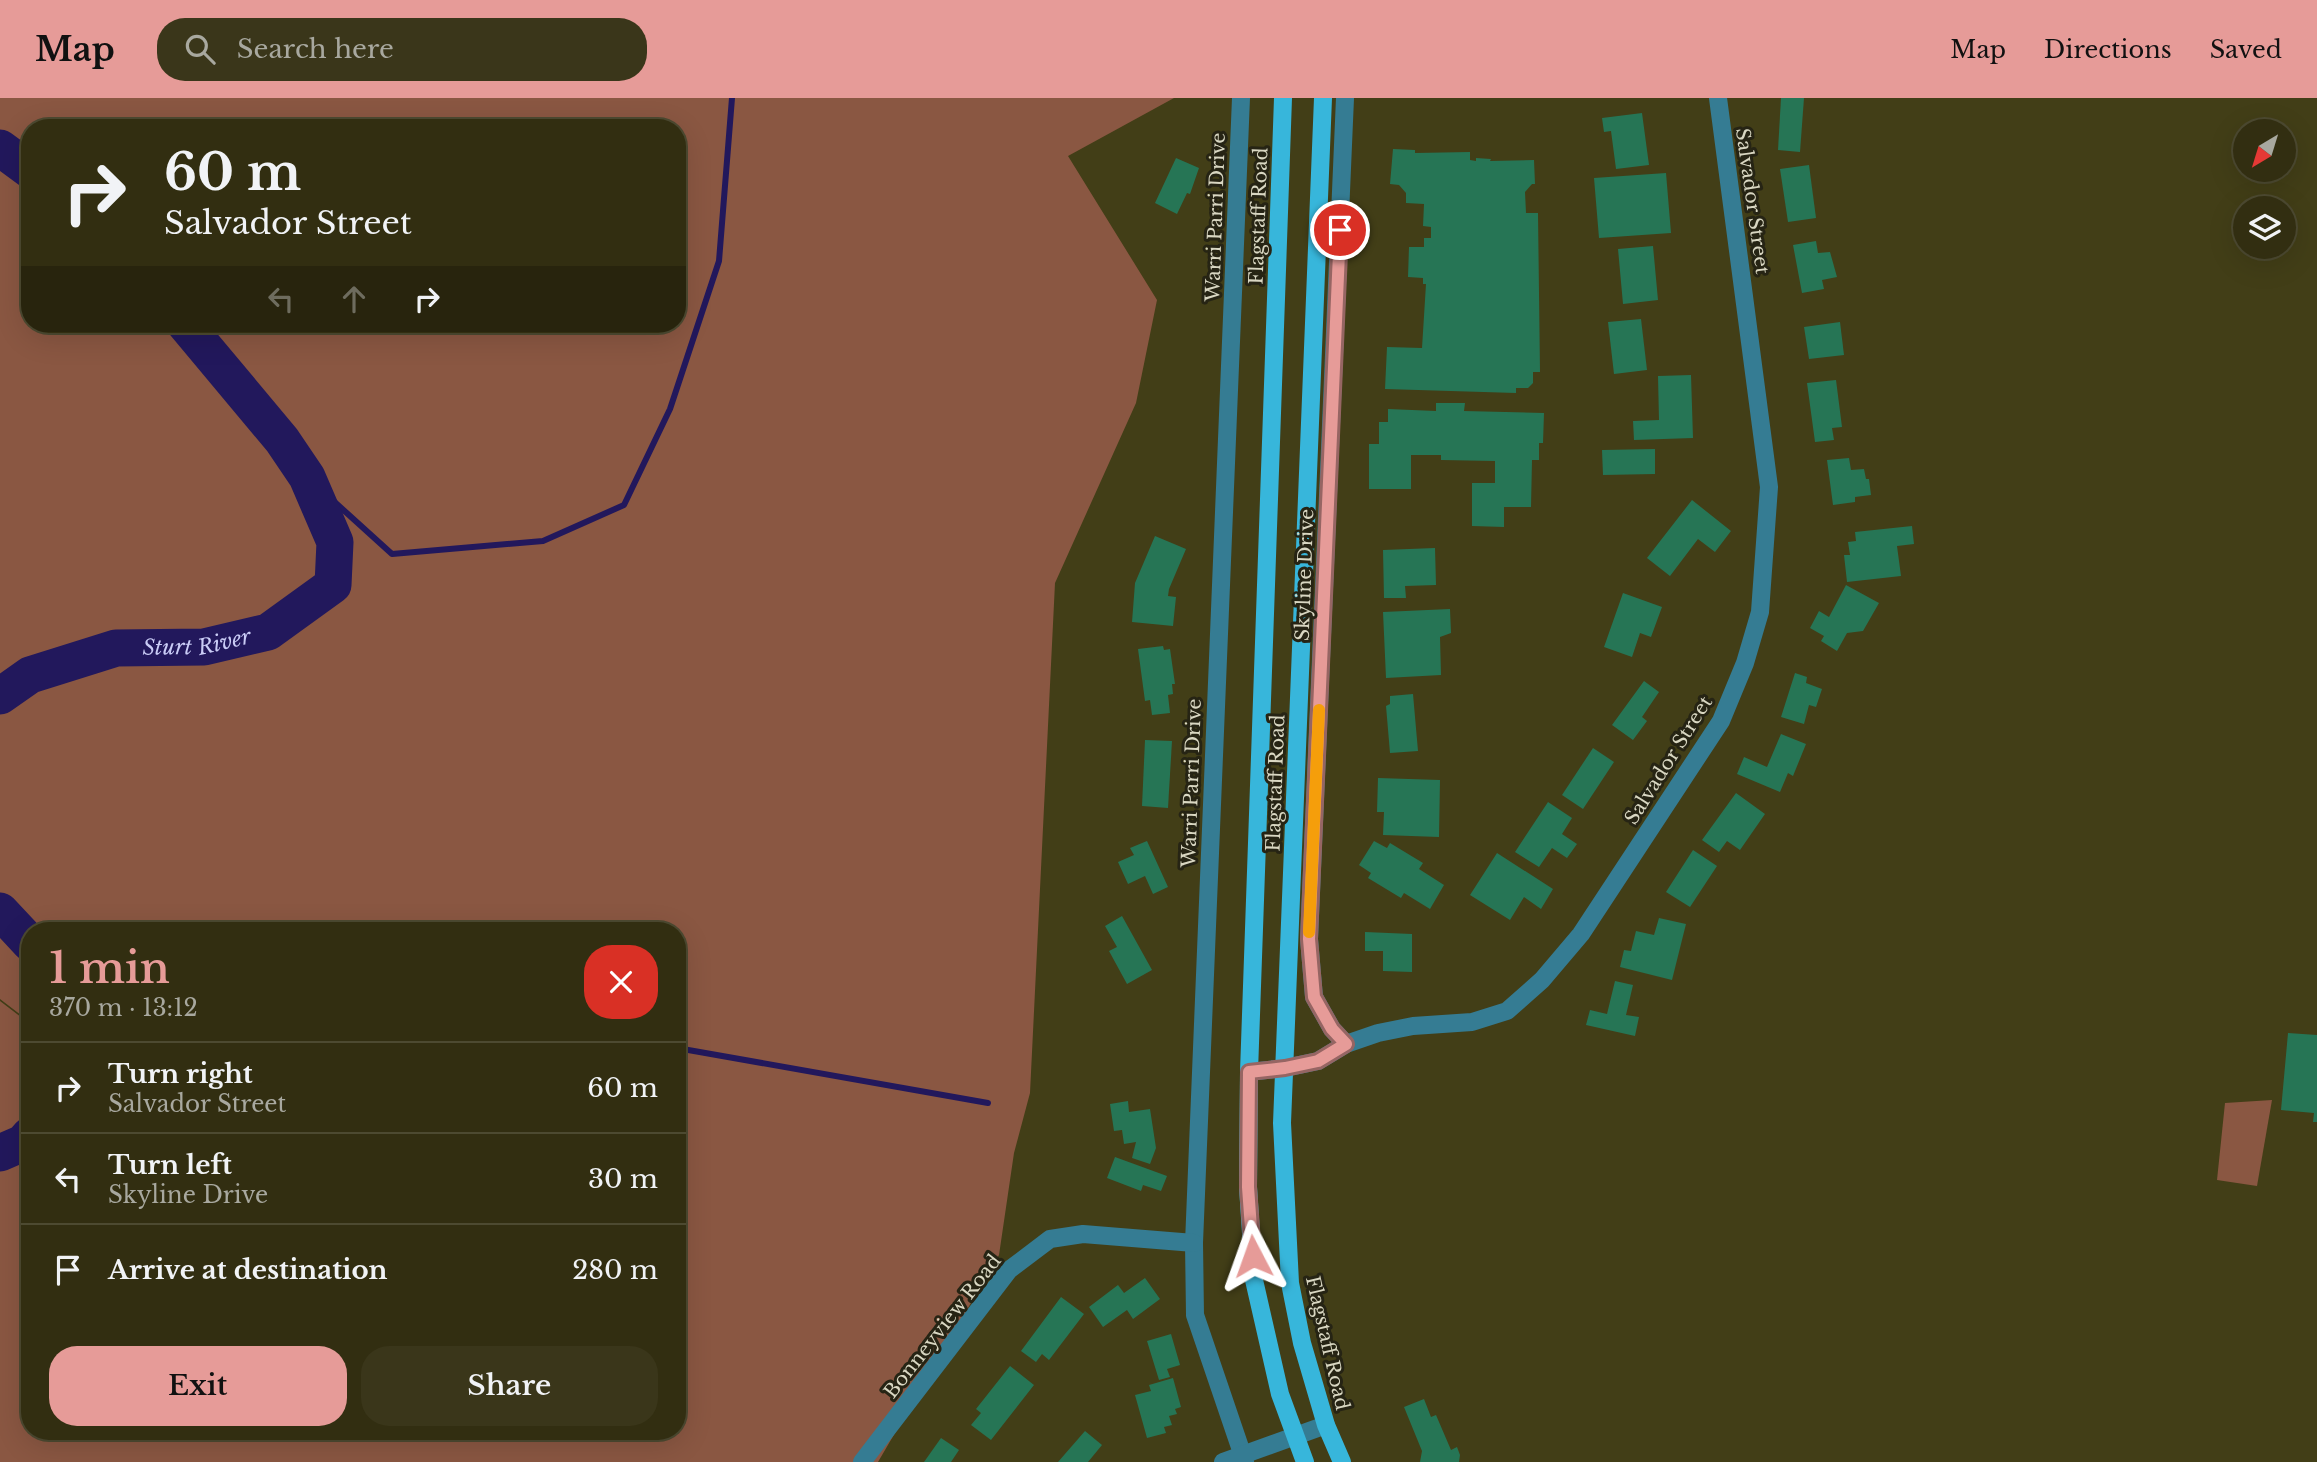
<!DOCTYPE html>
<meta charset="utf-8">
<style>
body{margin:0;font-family:"Libre Baskerville",serif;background:#3a361a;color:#f1f3f6;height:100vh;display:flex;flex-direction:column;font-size:26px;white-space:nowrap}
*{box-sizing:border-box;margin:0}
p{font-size:23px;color:#a8a89f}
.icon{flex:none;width:38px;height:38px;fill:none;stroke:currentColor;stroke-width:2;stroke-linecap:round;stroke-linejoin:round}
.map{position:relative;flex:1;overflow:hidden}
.panel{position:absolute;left:21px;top:824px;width:665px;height:518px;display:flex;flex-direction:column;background:#322e11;border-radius:28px;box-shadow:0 7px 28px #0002,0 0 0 2px #4d4a31}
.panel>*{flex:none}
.guide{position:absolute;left:21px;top:21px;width:665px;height:214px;border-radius:28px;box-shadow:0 7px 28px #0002,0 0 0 2px #4d4a31;background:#322e11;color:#f1f3f6;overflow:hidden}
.needle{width:46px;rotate:218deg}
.tools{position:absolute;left:2233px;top:21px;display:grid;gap:14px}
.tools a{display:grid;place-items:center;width:63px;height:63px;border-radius:50%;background:#322e11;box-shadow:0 7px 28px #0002,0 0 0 2px #4d4a31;font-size:35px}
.pin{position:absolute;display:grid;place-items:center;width:60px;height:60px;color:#fff;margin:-30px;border:4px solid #fff;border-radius:50%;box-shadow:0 2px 7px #0007}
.me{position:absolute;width:77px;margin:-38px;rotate:356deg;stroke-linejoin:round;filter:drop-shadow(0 0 5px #0008)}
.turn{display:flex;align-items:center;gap:24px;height:147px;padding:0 28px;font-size:32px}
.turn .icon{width:91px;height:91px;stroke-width:2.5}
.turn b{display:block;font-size:49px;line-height:60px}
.lanes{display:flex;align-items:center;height:66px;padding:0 28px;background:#0003;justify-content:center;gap:35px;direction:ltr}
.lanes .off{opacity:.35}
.round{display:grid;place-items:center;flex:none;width:74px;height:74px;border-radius:28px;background:#3a361a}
.summary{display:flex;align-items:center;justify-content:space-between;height:119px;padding:0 28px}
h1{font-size:42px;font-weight:600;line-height:52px;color:#e69b98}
.action{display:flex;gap:14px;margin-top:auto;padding:14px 28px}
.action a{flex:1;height:80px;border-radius:28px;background:#e69b98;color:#111;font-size:28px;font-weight:600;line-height:80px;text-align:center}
.action a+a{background:#3a361a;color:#f1f3f6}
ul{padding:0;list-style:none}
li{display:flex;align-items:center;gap:21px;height:91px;padding:0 28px;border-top:2px solid #4d4a31}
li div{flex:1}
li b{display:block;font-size:26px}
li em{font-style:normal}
header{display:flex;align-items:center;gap:42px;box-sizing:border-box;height:98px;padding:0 35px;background:#e69b98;color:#111}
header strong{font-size:33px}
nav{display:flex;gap:38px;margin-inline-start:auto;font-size:24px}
.search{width:490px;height:63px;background:#3a361a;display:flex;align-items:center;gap:18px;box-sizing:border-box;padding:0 24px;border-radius:28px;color:#a8a89f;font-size:26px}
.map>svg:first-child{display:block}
.green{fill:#8a5742;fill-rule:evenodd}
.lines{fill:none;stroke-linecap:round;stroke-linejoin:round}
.stream{stroke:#22185c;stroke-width:6}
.river{stroke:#22185c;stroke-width:37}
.building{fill:#267555}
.minor{stroke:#357c93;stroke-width:18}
.major{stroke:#37b6db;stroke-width:18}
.route-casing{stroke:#966563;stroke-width:18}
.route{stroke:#e69b98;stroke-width:12}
.slow{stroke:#f59e0b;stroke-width:12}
.labels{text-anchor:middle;stroke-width:6;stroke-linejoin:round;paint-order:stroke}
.street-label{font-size:19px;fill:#d9d7c2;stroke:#262414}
.water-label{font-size:21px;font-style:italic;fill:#caccf6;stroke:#262414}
</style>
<header>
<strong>Map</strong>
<div class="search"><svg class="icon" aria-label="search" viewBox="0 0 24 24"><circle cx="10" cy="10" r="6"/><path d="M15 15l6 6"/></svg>Search here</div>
<nav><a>Map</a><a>Directions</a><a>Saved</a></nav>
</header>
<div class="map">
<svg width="2317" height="1364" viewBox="0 0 2317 1364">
<rect width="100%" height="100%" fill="#423e17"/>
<g class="green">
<path d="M0,0h1174l-106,58 89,144 -21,103 -81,180 -25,510 -16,60 -15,102 -121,207h-878v-461l30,23v408h647v-501h-647v91l-30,-23zM30,30h647v196h-647z"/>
<path d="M2272,1002l-15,86 -40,-6 8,-77z"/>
</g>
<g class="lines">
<g class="stream">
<path d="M307,379l85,77 151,-13 81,-36 46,-96 49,-148 13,-163"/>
<path d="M677,950l311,55"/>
</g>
<g class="river">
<path d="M0,50l30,22"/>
<path id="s1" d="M0,598l30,-21 86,-27 88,-1 64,-15 65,-47 2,-43 -28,-65 -25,-37 -97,-116"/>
<path d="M0,813l30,32"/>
<path d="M0,1055l23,-10 7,-8"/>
</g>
</g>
<g class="building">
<path d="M1781,0h23l-4,54 -22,-2z"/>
<path d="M1642,15l7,52 -33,4 -5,-38 -7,1 -2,-14z"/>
<path d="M1393,51l22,1v3l55,-1v8l6,1v-3l15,1 -1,2 44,-1 1,24h-3l-7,8 1,21h12l2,159h-7v11l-5,5h-12v5l-131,-4 2,-42 35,1 4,-64h-3v-6l-15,-1 1,-30h15v-9h7v-11l-8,-1 1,-22 -18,-1v-10l-7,-8 -9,-1z"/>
<path d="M1176,60l23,10 -9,26 -3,-1 -10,21 -22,-11z"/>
<path d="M1809,67l7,53 -28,4 -8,-53z"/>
<path d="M1666,75l5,60 -72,5 -5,-60z"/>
<path d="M1816,143l2,12 12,-1 7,25 -15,3 2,9 -22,4 -9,-48z"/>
<path d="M1653,148l5,54 -35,4 -5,-55z"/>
<path d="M1641,221l6,51 -33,4 -6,-52z"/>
<path d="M1840,224l4,33 -35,4 -5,-32z"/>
<path d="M1691,277l2,63 -59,2 -1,-19 26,-1 -1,-44z"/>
<path d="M1836,282l6,47 -10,1 2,12 -19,2 -8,-59z"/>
<path d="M1436,305h29l-1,8 80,2 -1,30h-4v17h-7l-1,47h-27v20l-32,-1v-43h23v-22l-54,-1v-5h-30v34h-42v-45h10v-22h9v-13l48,2z"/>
<path d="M1655,351v25l-52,1 -1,-25z"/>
<path d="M1849,360l2,12 13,-1 2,10h3l2,16 -16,2v5l-22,3 -6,-45z"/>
<path d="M1692,402l39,31 -16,21 -17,-13 -28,37 -23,-18z"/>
<path d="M1912,428l2,18 -17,2 4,30 -54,6 -3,-27h6l-2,-13 8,-1 -1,-9z"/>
<path d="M1155,438l31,13 -17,40 -1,7 8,1 -3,29 -41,-4 3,-39z"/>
<path d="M1435,450l1,37 -31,1 1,12h-22l-1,-48z"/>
<path d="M1846,487l33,18 -16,28 -16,2 -10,18 -16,-10 3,-5 -14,-8 9,-17 10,6z"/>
<path d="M1623,495l39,14 -11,30 -11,-4 -8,24 -28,-10z"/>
<path d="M1450,511l1,24 -11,4 1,38 -55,3 -3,-66z"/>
<path d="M1163,548l1,4 6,-1 5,35h-3l1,10 -5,1 2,18 -18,2 -2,-15 -5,1 -7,-52z"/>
<path d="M1795,575l12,4 -1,6 16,6 -6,18 -7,-2 -5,19 -23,-7z"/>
<path d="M1644,583l15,11 -17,25 5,4 -14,19 -21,-15z"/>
<path d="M1413,596l5,57 -28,2 -4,-47 4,-2v-8z"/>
<path d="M1781,636l25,10 -13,32 -5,-3 -8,19 -43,-18 7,-17 23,10z"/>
<path d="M1145,642l27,1 -4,67 -26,-2z"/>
<path d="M1593,650l21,14 -31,47 -21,-14z"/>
<path d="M1378,680l62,2 -1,57 -56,-2 1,-23h-7z"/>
<path d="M1736,695l29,21 -25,36 -13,-9 -8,11 -17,-12z"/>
<path d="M1548,704l24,16 -10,16 15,10 -10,14 -15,-10 -13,19 -24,-15z"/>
<path d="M1147,743l21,46 -15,7 -8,-18 -17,8 -10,-22 16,-7 -4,-7z"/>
<path d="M1374,743l13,7 3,-5 33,20 -4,6 25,16 -14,24 -26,-16 -3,5 -33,-20 3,-5 -12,-8z"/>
<path d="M1693,752l24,16 -27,41 -24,-15z"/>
<path d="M1497,755l56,36 -12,20 -17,-12 -14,23 -40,-25z"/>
<path d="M1122,818l30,54 -25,14 -18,-33 8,-4 -12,-21z"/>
<path d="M1659,820l27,6 -14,56 -52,-13 4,-17 7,1 5,-20 18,4z"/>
<path d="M1365,834l47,2v38l-29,-1v-20h-18z"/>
<path d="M1615,883l18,4 -7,30 13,2 -4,19 -49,-11 4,-15 17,4z"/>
<path d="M2288,935l29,2v87h-4l1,-9 -33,-3z"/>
<path d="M1128,1003l1,11 21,-3 6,39 -6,16 -18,-6 4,-16 -12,2 -2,-14 -8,1 -4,-27z"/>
<path d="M1115,1059l52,19 -6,15 -18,-6 -2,6 -34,-13z"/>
<path d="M1145,1180l15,21 -27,20 -6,-9 -24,17 -14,-20 29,-22 6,8z"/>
<path d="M1061,1199l23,17 -35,46 -7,-6 -6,8 -15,-11z"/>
<path d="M1171,1236l9,31 -13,4 3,8 -11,3 -12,-39z"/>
<path d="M1010,1268l24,19 -43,55 -20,-15 10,-12 -5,-4z"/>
<path d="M1173,1280l8,29 -6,2 2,5 -8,2 3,9 -8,2 2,6 -19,5 -12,-43 16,-4 -2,-6z"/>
<path d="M1424,1301l7,18 5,-2 15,35 6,-3 3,8 -1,7h-39l2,-11 -18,-44z"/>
<path d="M1085,1333l17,14 -14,17h-30z"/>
<path d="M941,1340l18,12 -8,12h-27z"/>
</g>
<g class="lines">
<g class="minor">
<path d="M1241,0l-47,1145 1,72 50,147"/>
<path d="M1345,0l-36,841 5,58 18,32 14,15"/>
<path d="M1249,974l36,-4 33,-7 28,-17 32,-11 35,-7 59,-4 35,-11 35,-31 39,-46 140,-213 24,-58 15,-51 9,-125 -51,-389"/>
<path d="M862,1364l147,-192 41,-31 33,-5 111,9"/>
<path d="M1223,1364l103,-37"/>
</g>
<g class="major">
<path d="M1283,0l-34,974 -1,115 6,93 26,114 25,68"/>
<path d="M1323,0l-41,1025 8,160 12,60 24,82 16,37"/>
</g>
</g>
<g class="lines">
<defs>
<path id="route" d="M1253,1158l-5,-69 1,-115 36,-4 33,-7 28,-17 -14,-15 -18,-32 -5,-58 31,-709"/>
</defs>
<use href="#route" class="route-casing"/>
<use href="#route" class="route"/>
<path class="slow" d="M1309,834l10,-222"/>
</g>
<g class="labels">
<g class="street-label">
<text transform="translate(1753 103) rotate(82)" y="7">Salvador Street</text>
<text transform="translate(1258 118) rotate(-88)" y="7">Flagstaff Road</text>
<text transform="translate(1215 119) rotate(-88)" y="7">Warri Parri Drive</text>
<text transform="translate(1304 477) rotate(-88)" y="7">Skyline Drive</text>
<text transform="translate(1668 662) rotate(-58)" y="7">Salvador Street</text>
<text transform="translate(1191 685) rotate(-88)" y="7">Warri Parri Drive</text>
<text transform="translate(1275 685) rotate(-88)" y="7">Flagstaff Road</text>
<text transform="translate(942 1228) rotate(-52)" y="7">Bonneyview Road</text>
<text transform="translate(1328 1245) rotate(77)" y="7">Flagstaff Road</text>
</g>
<g class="water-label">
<text dy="7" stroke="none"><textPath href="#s1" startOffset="208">Sturt River</textPath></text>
</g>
</g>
</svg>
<div class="tools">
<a><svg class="needle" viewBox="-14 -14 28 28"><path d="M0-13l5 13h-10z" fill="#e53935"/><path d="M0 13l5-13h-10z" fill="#a8a89f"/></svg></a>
<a><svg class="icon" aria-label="layers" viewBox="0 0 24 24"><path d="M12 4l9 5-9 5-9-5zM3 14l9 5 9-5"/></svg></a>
</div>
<div class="pin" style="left:1340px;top:132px;background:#d93025"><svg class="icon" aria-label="arrive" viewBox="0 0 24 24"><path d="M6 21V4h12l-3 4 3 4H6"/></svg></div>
<svg class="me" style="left:1253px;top:1158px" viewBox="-20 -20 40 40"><path d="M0-17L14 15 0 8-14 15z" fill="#e69b98" stroke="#fff" stroke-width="4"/></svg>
<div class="guide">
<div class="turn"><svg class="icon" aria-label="right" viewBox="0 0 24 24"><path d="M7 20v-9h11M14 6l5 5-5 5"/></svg><div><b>60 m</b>Salvador Street</div></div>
<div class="lanes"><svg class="icon off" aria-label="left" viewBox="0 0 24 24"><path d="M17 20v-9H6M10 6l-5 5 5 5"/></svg><svg class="icon off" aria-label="ahead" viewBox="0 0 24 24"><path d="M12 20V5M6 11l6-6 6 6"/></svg><svg class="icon" aria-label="right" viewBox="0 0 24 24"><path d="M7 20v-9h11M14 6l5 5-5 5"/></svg></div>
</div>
<section class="panel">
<div class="summary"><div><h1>1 min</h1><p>370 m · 13:12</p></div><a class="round" style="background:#d93025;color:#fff"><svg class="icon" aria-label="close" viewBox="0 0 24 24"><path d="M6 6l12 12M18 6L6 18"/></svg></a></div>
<ul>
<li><svg class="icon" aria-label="right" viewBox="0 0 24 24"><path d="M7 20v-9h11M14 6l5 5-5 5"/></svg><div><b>Turn right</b><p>Salvador Street</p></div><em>60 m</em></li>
<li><svg class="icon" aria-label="left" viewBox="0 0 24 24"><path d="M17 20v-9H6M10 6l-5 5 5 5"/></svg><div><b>Turn left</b><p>Skyline Drive</p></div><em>30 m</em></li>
<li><svg class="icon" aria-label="arrive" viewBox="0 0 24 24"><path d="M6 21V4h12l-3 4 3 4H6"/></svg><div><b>Arrive at destination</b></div><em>280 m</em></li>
</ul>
<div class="action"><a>Exit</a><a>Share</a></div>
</section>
</div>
